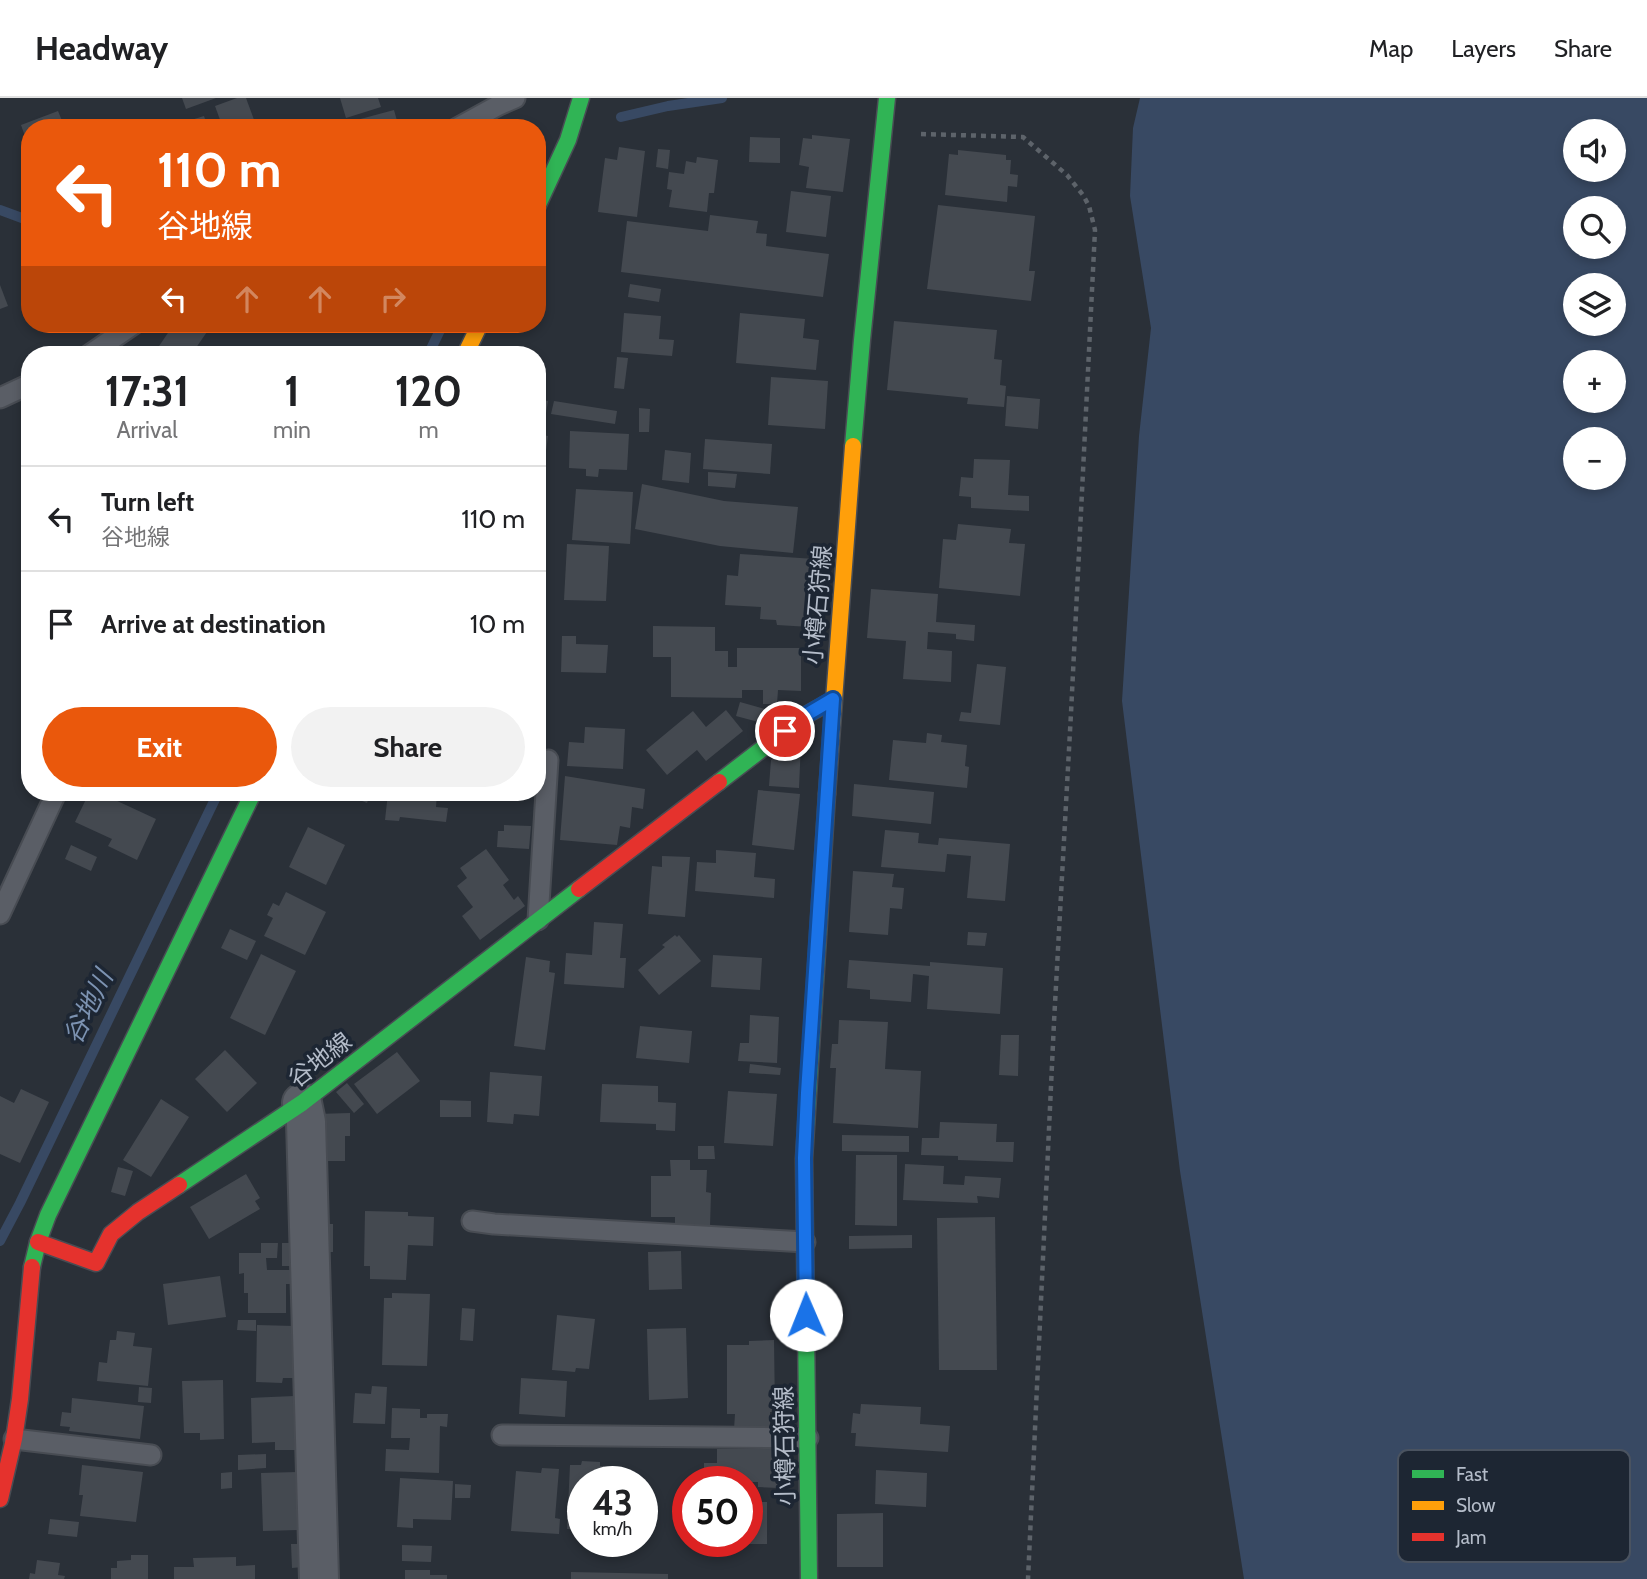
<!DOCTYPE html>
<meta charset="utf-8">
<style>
body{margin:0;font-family:Cabin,"Noto Sans JP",sans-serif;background:#f2f2f2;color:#202124;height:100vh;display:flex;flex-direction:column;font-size:26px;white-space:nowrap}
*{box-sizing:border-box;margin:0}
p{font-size:23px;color:#757577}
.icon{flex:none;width:38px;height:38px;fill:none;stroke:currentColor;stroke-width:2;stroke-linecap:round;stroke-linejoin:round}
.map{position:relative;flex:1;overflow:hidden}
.side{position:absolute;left:21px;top:248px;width:525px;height:455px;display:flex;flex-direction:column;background:#fff;border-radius:28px;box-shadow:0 4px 10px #0003}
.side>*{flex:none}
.hud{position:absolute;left:21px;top:21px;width:525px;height:214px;border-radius:28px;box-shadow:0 4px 10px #0003;background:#ea580c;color:#fff;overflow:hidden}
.tools{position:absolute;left:1563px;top:21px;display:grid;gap:14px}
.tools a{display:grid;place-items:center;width:63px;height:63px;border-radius:50%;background:#fff;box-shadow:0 4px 10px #0003;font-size:35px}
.speed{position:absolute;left:567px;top:1368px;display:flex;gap:14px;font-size:35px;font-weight:700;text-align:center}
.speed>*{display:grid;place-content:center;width:91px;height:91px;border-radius:50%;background:#fff;box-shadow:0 4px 10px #0003;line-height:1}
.speed small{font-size:18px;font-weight:400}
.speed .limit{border:10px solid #d22;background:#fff;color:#111}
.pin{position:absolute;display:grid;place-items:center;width:60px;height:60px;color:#fff;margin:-30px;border:4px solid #fff;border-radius:50%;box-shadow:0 2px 7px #0007}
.me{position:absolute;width:77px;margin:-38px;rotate:359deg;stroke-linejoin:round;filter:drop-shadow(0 0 5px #0008)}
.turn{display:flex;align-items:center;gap:24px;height:147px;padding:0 21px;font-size:32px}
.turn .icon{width:91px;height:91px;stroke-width:2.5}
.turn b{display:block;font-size:49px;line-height:60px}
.lanes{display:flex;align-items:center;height:66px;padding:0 21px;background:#0003;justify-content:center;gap:35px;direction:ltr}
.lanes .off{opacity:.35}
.eta{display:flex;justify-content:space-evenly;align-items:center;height:119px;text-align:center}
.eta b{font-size:42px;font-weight:700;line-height:49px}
.action{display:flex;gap:14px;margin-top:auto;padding:14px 21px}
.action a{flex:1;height:80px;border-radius:42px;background:#ea580c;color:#fff;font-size:28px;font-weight:700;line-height:80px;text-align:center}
.action a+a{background:#f2f2f2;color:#202124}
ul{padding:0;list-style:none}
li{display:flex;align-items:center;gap:21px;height:105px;padding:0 21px;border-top:2px solid #e0e0e0}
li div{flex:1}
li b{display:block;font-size:26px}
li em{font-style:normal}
header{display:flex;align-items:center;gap:42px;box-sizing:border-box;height:98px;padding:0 35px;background:#fff;border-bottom:2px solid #e0e0e0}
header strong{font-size:33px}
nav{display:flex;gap:38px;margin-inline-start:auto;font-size:24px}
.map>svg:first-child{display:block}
.water{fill:#384963;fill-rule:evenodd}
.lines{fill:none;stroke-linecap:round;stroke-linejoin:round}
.stream{stroke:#384963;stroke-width:10}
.building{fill:#444950}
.lane-casing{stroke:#484c53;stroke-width:23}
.street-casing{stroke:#484c53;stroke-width:42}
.fast-casing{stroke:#484c53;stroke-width:19}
.slow-casing{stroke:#484c53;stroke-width:19}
.jam-casing{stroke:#484c53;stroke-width:19}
.path{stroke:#5d636a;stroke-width:4.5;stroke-dasharray:5 5;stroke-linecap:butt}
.lane{stroke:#5a5e66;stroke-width:19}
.street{stroke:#5a5e66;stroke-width:38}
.fast{stroke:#30b455;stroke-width:16}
.slow{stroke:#ff9f0a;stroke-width:16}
.jam{stroke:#e5322d;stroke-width:16}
.route-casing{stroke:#114b97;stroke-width:18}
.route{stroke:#1a73e8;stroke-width:12}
.labels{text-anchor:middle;stroke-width:7;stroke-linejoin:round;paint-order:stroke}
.street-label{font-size:24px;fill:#b4bcc9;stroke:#1d2633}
.water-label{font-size:26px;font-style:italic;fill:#7c92b1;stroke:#1d2633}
.key{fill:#1d2633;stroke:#4a5360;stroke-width:2}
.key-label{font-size:19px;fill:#b4bcc9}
</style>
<header>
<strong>Headway</strong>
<nav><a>Map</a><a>Layers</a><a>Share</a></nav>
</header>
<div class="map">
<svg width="1647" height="1481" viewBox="0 0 1647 1481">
<rect width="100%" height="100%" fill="#2a3038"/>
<path class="water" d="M1140,0h507v1481h-403l-64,-408 -58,-470 17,-265 12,-108 -21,-132 3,-68zM1575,33h39v39h-39zM1614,110v39h-39v-39zM1614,187v39h-39v-39zM1575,264h39v39h-39zM1575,341h39v39h-39z"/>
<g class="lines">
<g class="stream">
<path d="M621,19l47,-11 54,-8"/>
<path d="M0,112l30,11"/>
<path d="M428,257l15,-31"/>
<path d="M0,1143l20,-38 198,-410"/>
</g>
</g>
<g class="building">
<path d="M182,0h34l-30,11z"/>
<path d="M237,0h9l11,30h-34l-8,-22z"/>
<path d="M340,0h38l3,9 -35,11z"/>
<path d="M394,12l5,18h-44l-2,-7z"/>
<path d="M58,13l7,17h-35v10l-4,1 -5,-14z"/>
<path d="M204,18l4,12h-29l-1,-4z"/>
<path d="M812,37l38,4 -7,53 -37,-4 3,-21 -10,-2 4,-27 9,1z"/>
<path d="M750,39l30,1v25l-31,-1z"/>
<path d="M619,49l26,4 -8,66 -39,-5 7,-54 12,2z"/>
<path d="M658,51l12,1 -2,19 -12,-2z"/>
<path d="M958,52l48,5v5h5l-1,14 8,1 -1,12 -9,-1 -1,16 -62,-7 4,-41 9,1z"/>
<path d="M697,59l21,3 -4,33h-5l-2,19 -38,-5 3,-17 -5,-1 2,-17 15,2 2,-13 10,2z"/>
<path d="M791,93l40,5 -5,41 -40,-5z"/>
<path d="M938,107l97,11 -6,55h6l-4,30 -104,-12z"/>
<path d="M710,117l48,6 -2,12 11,1 -1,12 63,8 -6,43 -202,-25 6,-51 81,10z"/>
<path d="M630,186l31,5 -2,13 -31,-5z"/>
<path d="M0,187l8,21 -8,3z"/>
<path d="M624,215l37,3 -2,23 15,1 -2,16 -51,-4z"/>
<path d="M740,215l65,6 -2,19 16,2 -3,30 -80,-7z"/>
<path d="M894,223l103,9 -3,29 8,1 -2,25 6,1 -2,21 -37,-3 1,-6 -81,-8z"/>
<path d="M174,226h27l8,5 -18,26h-38z"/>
<path d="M617,259l11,1 -4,31 -10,-1z"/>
<path d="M771,279l57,4 -3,48 -57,-4z"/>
<path d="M1007,298l33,3 -2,30 -33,-3z"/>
<path d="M537,301l11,2 -2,12 -9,-1z"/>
<path d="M554,303l63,10 -2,13 -64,-10z"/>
<path d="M639,310l11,1 -1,23h-10z"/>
<path d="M570,333l59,3 -2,36 -28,-1 -1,8 -12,-1v-7l-17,-1z"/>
<path d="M537,336l11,2 -9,66h-2z"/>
<path d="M705,341l67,5 -2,30 -67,-5z"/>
<path d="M665,352l26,3 -2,30 -27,-3z"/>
<path d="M974,361l36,1 -2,35 21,1v15l-58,-3v-11l-12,-1 2,-19 12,1z"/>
<path d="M708,374l29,2 -2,14 -27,-2z"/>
<path d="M642,386l82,17 74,6 -5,46 -73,-7 -85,-17z"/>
<path d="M576,391l57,3 -3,52 -58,-4z"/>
<path d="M537,413h9l-5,120h-4z"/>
<path d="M958,426l53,5 -2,14 16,1 -5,52 -81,-8 4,-49 13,1z"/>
<path d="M567,446l42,2 -3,55 -42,-1z"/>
<path d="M740,456l75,5 -5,68 -33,-2 -1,-5 -16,-1 1,-12 -36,-2 2,-30 11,1z"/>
<path d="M871,491l67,5 -2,28 39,3 -1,16 -18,-2v-5l-28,-2 -1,17 25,2 -1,31 -48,-3 3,-38 -39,-3z"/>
<path d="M653,528l62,1v24h13v16h9v-19h64v43l-23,-1 -1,14h-14v-14h-21v8l-71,-1v-40h-18z"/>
<path d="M562,538h14v8l32,1 -2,28 -45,-1z"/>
<path d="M977,566l29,3 -6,58 -41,-4 2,-9 10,1z"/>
<path d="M740,604l25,7 -3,14 -26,-7z"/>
<path d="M726,612l17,21 -37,30 -9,-11 -30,25 -21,-25 47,-39 13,16z"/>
<path d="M585,629l40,2 -2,40 -56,-3 2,-24 15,1z"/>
<path d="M927,635l15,2 -1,7 26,3 -2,21 4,1 -2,21 -78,-8 4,-40 33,3z"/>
<path d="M792,644l9,1 -2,45 -30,-2 2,-26 11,-8 9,1z"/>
<path d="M565,678l80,13 -2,20 -11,-2 -2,21 -10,-2 -3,19 -57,-5z"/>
<path d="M854,686l80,8 -3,32 -79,-8z"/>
<path d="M758,692l42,4 -6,56 -42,-5z"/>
<path d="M89,695h11l56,26 -19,41 -29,-14 4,-7 -37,-17z"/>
<path d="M357,695h14l-4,10 -12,-5z"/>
<path d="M388,695h49l-1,14 12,1 -2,14 -46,-5 -1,4 -14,-1z"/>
<path d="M504,727l27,1 -2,23 -32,-2 1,-16h6z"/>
<path d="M308,729l37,18 -19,40 -37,-18z"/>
<path d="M885,732l34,3 -1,10 20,2 1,-7 71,6 -5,57 -38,-3 4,-42 -24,-2 -2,18 -64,-5z"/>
<path d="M71,747l26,12 -6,14 -26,-12z"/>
<path d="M486,751l23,31 -6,5 11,15 4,-4 7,10 -45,34 -18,-24 11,-9 -16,-21 10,-8 -7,-10z"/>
<path d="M716,752l40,3 -2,24 21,2 -1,19 -79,-7 2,-29 19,1z"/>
<path d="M662,758l28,1 -5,60 -37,-3 4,-48 10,1z"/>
<path d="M853,773l41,3 -2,13 12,1 -2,21 -12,-1 -2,27 -39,-3z"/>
<path d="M286,794l40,20 -21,43 -41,-19 9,-18 -6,-3 6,-12 6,3z"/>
<path d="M594,824l29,2 -3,34h6l-2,30 -60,-4 2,-31 26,2z"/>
<path d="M230,831l26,12 -9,19 -26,-12z"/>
<path d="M968,834l19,1 -2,13 -18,-1z"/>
<path d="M675,837l2,2 2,-2 22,26 -42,34 -21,-25 27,-23 -3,-2z"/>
<path d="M261,856l35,17 -31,64 -35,-17z"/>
<path d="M713,857l49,3 -2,32 -49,-3z"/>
<path d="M526,859l24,4 -1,11 6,1 -10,77 -31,-4z"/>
<path d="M849,862l81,6v-4l73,6 -3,46 -73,-5 2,-33 -16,-2 -2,28 -41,-3v-9l-23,-2z"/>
<path d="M750,917l29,2 -2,46 -39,-2 2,-18h9z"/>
<path d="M839,922l49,2 -3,47 36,2 -3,57 -85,-5 3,-55h-6l2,-24h6z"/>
<path d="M640,928l52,5 -3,32 -53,-5z"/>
<path d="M1001,937h18l-1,41 -19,-1z"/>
<path d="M225,952l32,33 -30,29 -32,-33z"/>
<path d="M397,954l23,29 -43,33 -23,-30z"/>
<path d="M750,966l31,4 -1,7 -31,-2z"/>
<path d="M490,974l52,4 -3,40 -25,-2 -1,10 -26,-2z"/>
<path d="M347,985l17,21 -10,9 -18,-21z"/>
<path d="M602,986l56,2v16l18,1 -1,28 -19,-1v-6l-56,-2z"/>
<path d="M21,991l28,13 -29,61 -20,-9v-58l14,7z"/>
<path d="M728,993l49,3 -4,52 -49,-3z"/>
<path d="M161,1001l28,18 -38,60 -28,-17z"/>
<path d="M440,1002l31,1v16h-31z"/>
<path d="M350,1015v23h-5v25h-29v-47z"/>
<path d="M940,1024l57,2 -1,18h18l-1,20 -55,-2v-4l-37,-1 1,-17h17z"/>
<path d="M842,1037l67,1v16l-67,-1z"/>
<path d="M698,1048h16l1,13h-17z"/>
<path d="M856,1057h41v71l-42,-1z"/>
<path d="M670,1062h20v10h17l-1,22 5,1 -1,33h-35v-9h-24v-41h20z"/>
<path d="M905,1066l39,2 -1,18 21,1 1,-9 36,2 -2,20 -22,-2 1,7 -75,-3z"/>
<path d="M118,1069l15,4 -8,25 -14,-4z"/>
<path d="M246,1076l14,24 -5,3 5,8 -51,30 -19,-32z"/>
<path d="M365,1113l43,1v4l26,1 -1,29 -25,-1 -2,35 -36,-1v-13h-6z"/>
<path d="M995,1119l2,153h-58l-2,-152z"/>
<path d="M321,1126h12v28h-13z"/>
<path d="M912,1137v13l-63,1v-13z"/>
<path d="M261,1145h17l-1,15h-11l1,12h27v14h-8v29h-38v-20h-4v-20l-5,1v-21h22z"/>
<rect x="282" y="1145" width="16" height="23"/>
<path d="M681,1153l1,38 -33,1 -1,-38z"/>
<path d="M220,1178l6,41 -58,8 -5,-41z"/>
<path d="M392,1195l38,1 -3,72 -45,-1 2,-67h8z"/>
<path d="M462,1210l13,1 -2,32 -13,-1z"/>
<path d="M557,1217l38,4 -6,50 -13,-1 -1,4 -23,-2z"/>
<path d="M238,1222h18v11l-19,-1z"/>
<path d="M257,1227l37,1 -1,52h-10l-1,5 -26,-1z"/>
<path d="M686,1230l2,70 -39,2 -2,-71z"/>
<path d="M117,1233l18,2 -2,13 19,2 -4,38 -51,-5 2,-19 8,1 3,-23h6z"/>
<path d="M774,1242l1,72h-5v16l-36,1 1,-15h-8v-69h22v-4z"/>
<path d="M521,1280l46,3 -2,36 -46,-3z"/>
<path d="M223,1282l1,59 -24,1v-7h-16l-2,-52z"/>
<path d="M372,1288l15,1 -2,37 -32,-1 2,-30 16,1z"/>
<path d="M139,1289l13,1 -1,15 -13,-1z"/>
<path d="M294,1298l2,54h-21v-8l-23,1 -1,-45z"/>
<path d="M72,1300l72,8 -4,33 -71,-8 1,-4 -10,-1 2,-14 9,1z"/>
<path d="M861,1306l60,3 -1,17 30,2 -2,26 -93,-6 1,-13h-5l2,-20 7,1z"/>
<path d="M392,1310l28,1v9h7v-4h21l-1,13 -7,-1 -1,47 -54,-2 1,-22 23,1 1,-12h-19z"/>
<path d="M717,1351h60l1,39 -20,-1v-5h-54v-19h13z"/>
<path d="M266,1356v14l-28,2v-15z"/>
<path d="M582,1363l18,1v4h4l-1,16h-20v48l-16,-1 3,-64h11z"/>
<path d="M82,1367l61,7 -7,50 -56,-6 3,-21h-4z"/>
<path d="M542,1370l17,1 -4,49 5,1 -1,15 -48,-3 5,-60 25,2z"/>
<path d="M876,1372l51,3 -1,34 -51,-3z"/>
<path d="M232,1374v16l-11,1v-16z"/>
<path d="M297,1374l1,58 -35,1 -2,-58z"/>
<path d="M400,1380l53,3 -2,39 -38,-1v9l-16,-1z"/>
<path d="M455,1386l16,1 -1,13h-15z"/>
<rect x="747" y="1404" width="20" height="42"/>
<path d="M883,1415v54h-46v-53z"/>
<path d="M50,1421l29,3 -2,15 -29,-3z"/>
<path d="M291,1446h11l1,23 -11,1z"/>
<path d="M402,1447l30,1 -1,16 -29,-1z"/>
<path d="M131,1457h17v24h-37v-11h6v-7l14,-1z"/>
<path d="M236,1459v9l19,-1v14h-81v-12h20l-1,-9z"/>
<path d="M37,1462l23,3 -2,12 7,1 -1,3h-35l1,-6 5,1z"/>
<path d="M405,1472h25v5h17v4h-42z"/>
<path d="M571,1474l97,2v5h-97z"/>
</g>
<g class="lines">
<defs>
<g id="lane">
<path d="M457,30l42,-23 16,-7"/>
<path d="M89,257l45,-31"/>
<path d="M0,300l30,-14"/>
<path d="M0,816l56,-121"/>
<path d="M538,822l10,-160"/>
<path d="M472,1123l22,3 311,18"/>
<path d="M502,1337l306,3"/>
<path d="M14,1341l137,16"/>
</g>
<path id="street" d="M302,1005l4,19 13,457"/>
<g id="fast">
<path d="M537,109l31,-67 13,-42"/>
<path d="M853,348l9,-106 25,-242"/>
<path d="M719,684l87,-67 27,-15"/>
<path d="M179,1087l123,-82 277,-214"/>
<path d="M32,1169l6,-25 10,-27 205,-422"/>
<path d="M809,1481l-5,-420 23,-365"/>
</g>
<g id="slow">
<path d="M465,257l15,-31"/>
<path d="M827,696l26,-348"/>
</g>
<g id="jam">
<path d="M579,791l140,-107"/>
<path d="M38,1144l58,21 15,-29 27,-22 41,-27"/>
<path d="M0,1401l14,-60 6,-40 12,-132"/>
</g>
</defs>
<use href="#lane" class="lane-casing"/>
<use href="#street" class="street-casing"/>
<use href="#fast" class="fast-casing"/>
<use href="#slow" class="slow-casing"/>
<use href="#jam" class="jam-casing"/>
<path class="path" d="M921,36l102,3 44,38 16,20 6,11 6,24 -24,483 -17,309 -26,557"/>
<use href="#lane" class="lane"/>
<use href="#street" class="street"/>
<use href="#fast" class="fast"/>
<use href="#slow" class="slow"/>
<use href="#jam" class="jam"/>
</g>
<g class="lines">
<defs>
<path id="route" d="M785,633l21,-16 27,-16 -26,394 -3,65 2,157"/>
</defs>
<use href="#route" class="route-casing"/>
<use href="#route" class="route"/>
</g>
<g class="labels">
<g class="street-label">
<text transform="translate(818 507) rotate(-85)" y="8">小樽石狩線</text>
<text transform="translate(320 962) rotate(-38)" y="8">谷地線</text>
<text transform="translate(785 1348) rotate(-91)" y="8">小樽石狩線</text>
</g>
<g class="water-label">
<text transform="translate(88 909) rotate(-64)" y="9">谷地川</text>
</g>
</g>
<rect x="1398" y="1352" width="232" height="112" rx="10" class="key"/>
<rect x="1412" y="1372" width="32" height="8" fill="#30b455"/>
<rect x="1412" y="1403" width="32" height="9" fill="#ff9f0a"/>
<rect x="1412" y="1435" width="32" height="8" fill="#e5322d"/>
<g class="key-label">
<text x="1456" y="1383">Fast</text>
<text x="1456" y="1414">Slow</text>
<text x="1456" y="1446">Jam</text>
</g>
</svg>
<div class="tools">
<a><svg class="icon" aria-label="sound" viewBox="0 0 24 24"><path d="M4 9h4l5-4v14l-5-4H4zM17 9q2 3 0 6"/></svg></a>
<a><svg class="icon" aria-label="search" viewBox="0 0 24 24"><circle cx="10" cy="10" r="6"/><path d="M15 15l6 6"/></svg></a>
<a><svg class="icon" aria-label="layers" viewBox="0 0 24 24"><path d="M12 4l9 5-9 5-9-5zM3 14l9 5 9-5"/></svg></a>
<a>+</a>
<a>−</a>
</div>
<div class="speed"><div>43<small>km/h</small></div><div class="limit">50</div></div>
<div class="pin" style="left:785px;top:633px;background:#d93025"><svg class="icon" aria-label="arrive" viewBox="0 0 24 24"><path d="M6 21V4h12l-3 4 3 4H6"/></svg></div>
<svg class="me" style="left:806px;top:1217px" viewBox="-20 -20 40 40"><circle r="19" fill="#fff"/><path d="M0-13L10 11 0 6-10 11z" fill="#1a73e8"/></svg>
<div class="hud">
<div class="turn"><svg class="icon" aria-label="left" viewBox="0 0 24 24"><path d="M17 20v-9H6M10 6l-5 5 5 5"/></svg><div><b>110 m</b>谷地線</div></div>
<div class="lanes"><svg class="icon" aria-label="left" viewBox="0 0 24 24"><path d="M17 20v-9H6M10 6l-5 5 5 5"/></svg><svg class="icon off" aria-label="ahead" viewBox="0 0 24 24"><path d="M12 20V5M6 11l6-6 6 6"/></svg><svg class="icon off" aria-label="ahead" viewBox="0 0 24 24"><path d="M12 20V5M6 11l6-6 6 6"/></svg><svg class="icon off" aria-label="right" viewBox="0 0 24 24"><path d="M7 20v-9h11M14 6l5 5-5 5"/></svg></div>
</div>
<section class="side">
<div class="eta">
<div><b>17:31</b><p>Arrival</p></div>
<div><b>1</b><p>min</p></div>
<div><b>120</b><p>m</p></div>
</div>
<ul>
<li><svg class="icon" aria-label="left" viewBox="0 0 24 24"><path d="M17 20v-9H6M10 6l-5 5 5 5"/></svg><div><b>Turn left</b><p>谷地線</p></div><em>110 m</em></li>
<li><svg class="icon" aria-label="arrive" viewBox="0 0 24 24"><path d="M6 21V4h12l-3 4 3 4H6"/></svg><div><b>Arrive at destination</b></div><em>10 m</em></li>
</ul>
<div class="action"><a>Exit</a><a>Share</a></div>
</section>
</div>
